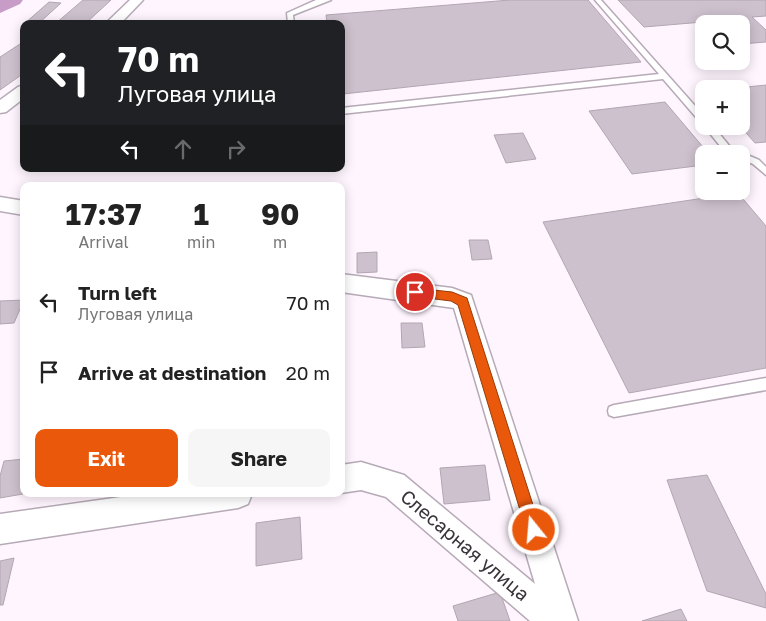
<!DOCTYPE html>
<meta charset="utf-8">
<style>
body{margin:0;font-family:"Golos Text",sans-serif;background:#f6f6f6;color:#222;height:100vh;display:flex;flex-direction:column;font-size:19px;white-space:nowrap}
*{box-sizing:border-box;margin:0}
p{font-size:16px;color:#767676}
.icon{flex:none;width:28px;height:28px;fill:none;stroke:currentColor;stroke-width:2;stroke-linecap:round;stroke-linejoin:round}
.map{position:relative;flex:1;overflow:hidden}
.sheet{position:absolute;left:20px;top:182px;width:325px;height:315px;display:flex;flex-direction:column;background:#fff;border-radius:10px;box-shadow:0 2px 12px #0003}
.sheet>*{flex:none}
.guide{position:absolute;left:20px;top:20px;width:325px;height:152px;border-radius:10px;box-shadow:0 2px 12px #0003;background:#202124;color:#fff;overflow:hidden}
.fabs{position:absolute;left:695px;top:15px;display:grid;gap:10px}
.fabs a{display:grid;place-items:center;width:55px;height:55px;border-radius:10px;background:#fff;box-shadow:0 2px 12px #0003;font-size:25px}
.pin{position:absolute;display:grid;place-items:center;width:42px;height:42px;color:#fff;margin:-21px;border:2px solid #fff;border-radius:50%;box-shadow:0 1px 5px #0007}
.me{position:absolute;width:55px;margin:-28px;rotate:343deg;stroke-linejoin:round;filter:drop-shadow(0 0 4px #0008)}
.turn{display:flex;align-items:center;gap:18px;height:105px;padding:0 15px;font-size:22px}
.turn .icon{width:65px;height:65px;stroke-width:2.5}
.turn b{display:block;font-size:35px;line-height:42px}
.lanes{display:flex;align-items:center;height:48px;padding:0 15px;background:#0003;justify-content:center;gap:25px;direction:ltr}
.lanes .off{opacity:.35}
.eta{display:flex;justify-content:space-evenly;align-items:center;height:85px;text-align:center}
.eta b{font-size:30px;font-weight:700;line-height:35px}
.action{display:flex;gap:10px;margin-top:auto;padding:10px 15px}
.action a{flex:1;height:58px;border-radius:10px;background:#ea580c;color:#fff;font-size:20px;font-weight:700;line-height:58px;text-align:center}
.action a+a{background:#f6f6f6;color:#222}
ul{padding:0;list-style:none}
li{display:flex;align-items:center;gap:15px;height:70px;padding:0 15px}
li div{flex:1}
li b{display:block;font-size:19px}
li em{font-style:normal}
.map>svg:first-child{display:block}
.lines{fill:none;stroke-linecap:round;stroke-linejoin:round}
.river{fill:#c79cc7;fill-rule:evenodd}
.building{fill:#cdc1cd;stroke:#b2a6b2}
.service-casing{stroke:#b6aab6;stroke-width:3}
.minor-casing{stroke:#b6aab6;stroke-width:3}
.service{fill:#fff;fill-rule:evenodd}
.minor{fill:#fff;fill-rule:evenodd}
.route{fill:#ea580c;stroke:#983908}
.labels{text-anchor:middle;stroke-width:4;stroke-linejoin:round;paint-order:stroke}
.near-street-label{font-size:19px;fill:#393439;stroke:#fff}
</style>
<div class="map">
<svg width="766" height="621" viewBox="0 0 766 621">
<rect width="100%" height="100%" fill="#fff5ff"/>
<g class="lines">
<path class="river" d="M0,0h23l-3,4 -20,9z"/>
</g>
<g class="building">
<path d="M83,0h28l-26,24h-30z"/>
<path d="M510,0h78l53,62 -298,32 -2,-10v-60h-14l-1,-9z"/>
<path d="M618,0h148v16l-14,1 14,13v12l-25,2v-20h-36l-2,-2 -59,5z"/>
<path d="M49,2l12,1 -23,21h-14z"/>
<path d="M20,44l4,1v28l-24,17v-33z"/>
<path d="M766,85v57l-11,1 -15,-17 1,-37h-13z"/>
<path d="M665,102l44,52h-5v11l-72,9 -43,-63z"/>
<path d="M523,133l13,26 -30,4 -12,-28z"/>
<path d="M738,193l28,33v142l-137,25 -86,-171z"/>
<path d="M469,240h19l4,19 -20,1z"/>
<path d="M377,252v20l-20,1v-20z"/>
<path d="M24,300l-10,23 -14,1v-23z"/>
<path d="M401,323h21l3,24 -23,1z"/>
<path d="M24,459l-1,35 -23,4v-22l4,-15z"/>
<path d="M485,465l5,35 -46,4 -4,-36z"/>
<path d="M707,475l59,119v14l-59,-17 -40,-111z"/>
<path d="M300,517l2,42 -46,7v-43z"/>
<path d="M14,558l-11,47h-3v-44z"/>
<path d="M500,592l10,29h-52l-5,-15z"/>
<path d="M681,609l6,12h-45z"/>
</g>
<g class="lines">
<defs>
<g id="service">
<path d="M316,0h15l-38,15 1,9h-6l-1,-11z"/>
<path d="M595,0h6l103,116v8l-3,-1 -38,-44 -322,35v-6l318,-34z"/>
<path d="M704,126h9l18,22 28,12 7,7v8l-13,-11 -12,-5v-5l-16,-2z"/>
<path d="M766,378v12l-152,27 -5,-2 -1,-4 1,-4 5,-2z"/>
</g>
<g id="minor">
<path d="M130,0h13l-23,24h-15z"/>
<path d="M24,85v13l-18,14 -6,1v-13l18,-13z"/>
<path d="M0,197l24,4v14l-24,-4z"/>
<path d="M341,274l111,14 19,7 107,326h-48l-144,-124 -25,-7 -20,3v-28l20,-3 43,13 131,109 -81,-276 -113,-16z"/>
<path d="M142,494h110l-4,10 -10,4 -238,36v-30z"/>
</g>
</defs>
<use href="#service" class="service-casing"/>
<use href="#minor" class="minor-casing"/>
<use href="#service" class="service"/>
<use href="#minor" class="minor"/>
</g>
<path class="route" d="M415,288l37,4 15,6 74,232 -2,5 -5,2 -5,-2 -3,-5 -68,-225 -7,-4 -40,-5 -1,-4z"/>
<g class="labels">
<g class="near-street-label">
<text transform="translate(465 545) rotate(40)" y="7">Слесарная улица</text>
</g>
</g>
</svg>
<div class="fabs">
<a><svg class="icon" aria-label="search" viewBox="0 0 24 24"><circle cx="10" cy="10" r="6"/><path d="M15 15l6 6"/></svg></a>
<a>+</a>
<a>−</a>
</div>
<div class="pin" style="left:415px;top:292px;background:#d93025"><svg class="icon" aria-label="arrive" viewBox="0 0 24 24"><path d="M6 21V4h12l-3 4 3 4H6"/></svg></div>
<svg class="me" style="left:534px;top:530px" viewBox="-20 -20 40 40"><circle r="17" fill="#ea580c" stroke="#fff" stroke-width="3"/><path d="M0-11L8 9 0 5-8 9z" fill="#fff"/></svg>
<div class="guide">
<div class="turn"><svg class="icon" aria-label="left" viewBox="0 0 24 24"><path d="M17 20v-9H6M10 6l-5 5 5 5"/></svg><div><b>70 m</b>Луговая улица</div></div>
<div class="lanes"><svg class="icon" aria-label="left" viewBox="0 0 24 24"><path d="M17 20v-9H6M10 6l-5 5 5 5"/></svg><svg class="icon off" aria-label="ahead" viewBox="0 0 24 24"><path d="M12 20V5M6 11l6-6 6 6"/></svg><svg class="icon off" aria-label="right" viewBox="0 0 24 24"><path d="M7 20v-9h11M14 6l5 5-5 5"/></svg></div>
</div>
<section class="sheet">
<div class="eta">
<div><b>17:37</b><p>Arrival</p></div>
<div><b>1</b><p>min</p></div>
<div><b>90</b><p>m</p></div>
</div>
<ul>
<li><svg class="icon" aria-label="left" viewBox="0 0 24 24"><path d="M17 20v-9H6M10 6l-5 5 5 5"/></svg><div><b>Turn left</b><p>Луговая улица</p></div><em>70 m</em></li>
<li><svg class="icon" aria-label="arrive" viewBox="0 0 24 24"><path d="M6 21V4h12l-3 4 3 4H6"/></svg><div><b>Arrive at destination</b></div><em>20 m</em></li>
</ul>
<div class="action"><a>Exit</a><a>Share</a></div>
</section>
</div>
